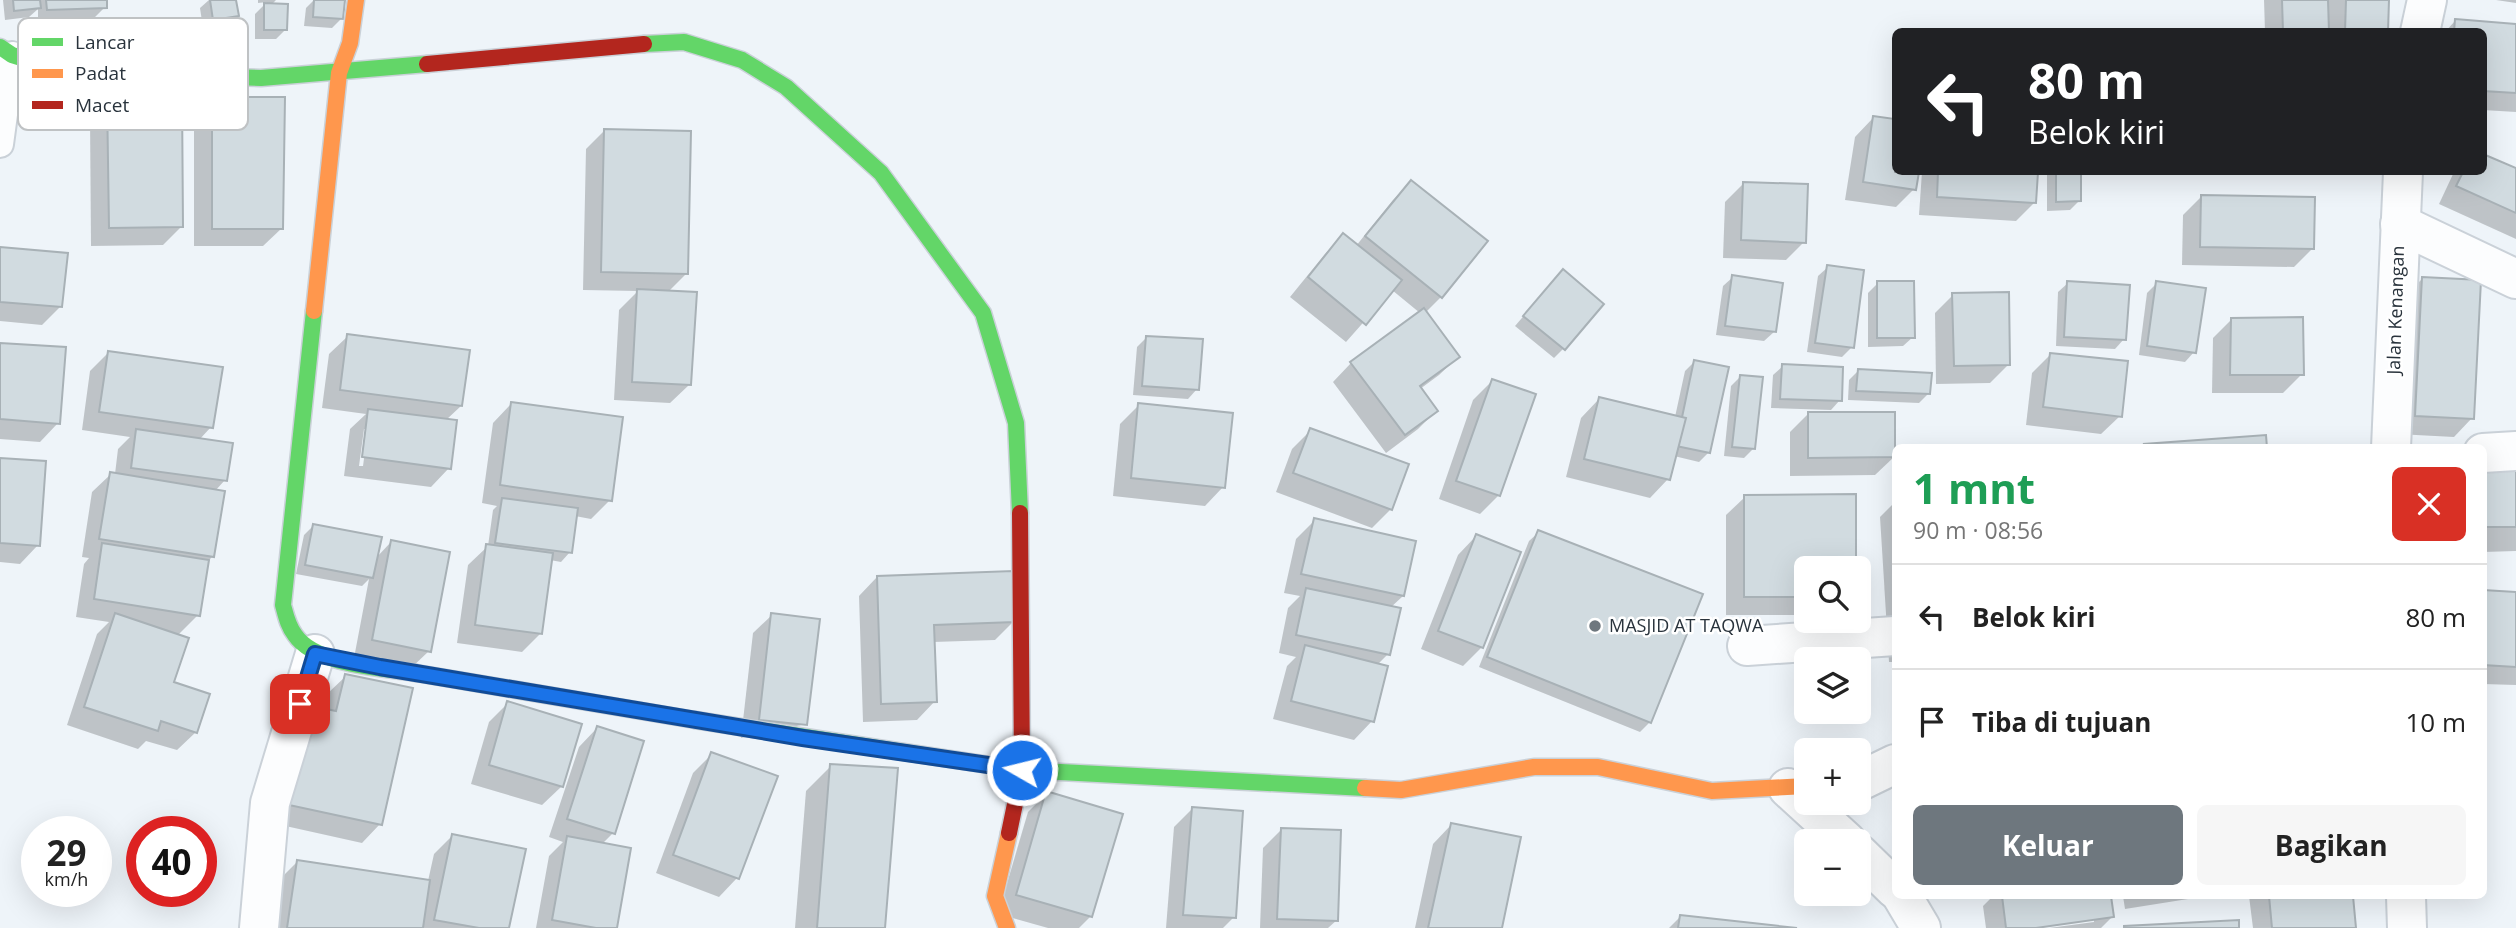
<!DOCTYPE html>
<html lang="id">
<meta charset="utf-8">
<style>
body{margin:0;font-family:"Open Sans",sans-serif;background:#f6f6f6;color:#222;height:100vh;display:flex;flex-direction:column;font-size:26px;white-space:nowrap}
*{box-sizing:border-box;margin:0}
p{font-size:23px;color:#767676}
.icon{flex:none;width:38px;height:38px;fill:none;stroke:currentColor;stroke-width:2;stroke-linecap:round;stroke-linejoin:round}
.map{position:relative;flex:1;overflow:hidden}
.details{position:absolute;left:1892px;top:444px;width:595px;height:455px;display:flex;flex-direction:column;background:#fff;border-radius:10px;box-shadow:0 7px 28px #0002}
.details>*{flex:none}
.hud{position:absolute;left:1892px;top:28px;width:595px;height:147px;border-radius:10px;box-shadow:0 7px 28px #0002;background:#202124;color:#fff;overflow:hidden}
.buttons{position:absolute;left:1794px;top:556px;display:grid;gap:14px}
.buttons a{display:grid;place-items:center;width:77px;height:77px;border-radius:10px;background:#fff;box-shadow:0 7px 28px #0002;font-size:35px}
.speed{position:absolute;left:21px;top:816px;display:flex;gap:14px;font-size:35px;font-weight:700;text-align:center}
.speed>*{display:grid;place-content:center;width:91px;height:91px;border-radius:50%;background:#fff;box-shadow:0 7px 28px #0002;line-height:1}
.speed small{font-size:18px;font-weight:400}
.speed .limit{border:10px solid #d22;background:#fff;color:#111}
.pin{position:absolute;display:grid;place-items:center;width:60px;height:60px;color:#fff;margin:-30px;border-radius:14px;box-shadow:0 4px 10px #0006}
.me{position:absolute;width:77px;margin:-38px;rotate:278deg;stroke-linejoin:round;filter:drop-shadow(0 0 5px #0008)}
.turn{display:flex;align-items:center;gap:24px;height:147px;padding:0 21px;font-size:32px}
.turn .icon{width:91px;height:91px;stroke-width:2.5}
.turn b{display:block;font-size:49px;line-height:60px}
.round{display:grid;place-items:center;flex:none;width:74px;height:74px;border-radius:10px;background:#f6f6f6}
.summary{display:flex;align-items:center;justify-content:space-between;height:119px;padding:0 21px}
h1{font-size:42px;font-weight:700;line-height:52px;color:#1e9e55}
.cta{display:flex;gap:14px;margin-top:auto;padding:14px 21px}
.cta a{flex:1;height:80px;border-radius:10px;background:#6e777e;color:#fff;font-size:28px;font-weight:700;line-height:80px;text-align:center}
.cta a+a{background:#f6f6f6;color:#222}
ul{padding:0;list-style:none}
li{display:flex;align-items:center;gap:21px;height:105px;padding:0 21px;border-top:2px solid #e0e0e0}
li div{flex:1}
li b{display:block;font-size:26px}
li em{font-style:normal}
.map>svg:first-child{display:block}
.shadow{fill:#0003;fill-rule:evenodd}
.building{fill:#d1dbe0;stroke:#a8b1b6;stroke-width:2}
.lines{fill:none;stroke-linecap:round;stroke-linejoin:round}
.lane-casing{stroke:#cad1d8;stroke-width:30}
.street-casing{stroke:#cad1d8;stroke-width:42}
.fast-casing{stroke:#cad1d8;stroke-width:19}
.slow-casing{stroke:#cad1d8;stroke-width:19}
.jam-casing{stroke:#cad1d8;stroke-width:19}
.lane{stroke:#fcfdfe;stroke-width:26}
.street{stroke:#fcfdfe;stroke-width:38}
.fast{stroke:#63d668;stroke-width:16}
.slow{stroke:#ff974d;stroke-width:16}
.jam{stroke:#b3261e;stroke-width:16}
.route-casing{stroke:#114b97;stroke-width:18}
.route{stroke:#1a73e8;stroke-width:12}
.poi-dot{fill:#6e777e;stroke:#fff;stroke-width:2.5}
.labels{text-anchor:middle;stroke-width:5;stroke-linejoin:round;paint-order:stroke}
.street-label{font-size:18px;fill:#29333c;stroke:#fff}
.poi-label{font-size:18px;fill:#29333c;stroke:#fff;text-anchor:start}
.key{fill:#fff;stroke:#bfc2c4;stroke-width:2}
.key-label{font-size:19px;fill:#29333c}
</style>
<div class="map">
<svg width="2516" height="928" viewBox="0 0 2516 928">
<rect width="100%" height="100%" fill="#eef4f9"/>
<g class="shadow">
<path d="M3,0h102v7l-10,10 -57,1v-9l-9,8 -24,3z"/>
<path d="M209,0h25l3,15 -10,10 -24,3 -3,-20z"/>
<path d="M258,0h18l-5,5 14,25 -9,9h-21v-25l12,-12 -9,1z"/>
<path d="M314,0h29l-1,18 -10,10 -28,-2 2,-18z"/>
<path d="M2264,0h123l-1,32h-121z"/>
<path d="M2496,0h20v3z"/>
<path d="M2455,21l61,4v87l-33,-2v-78h-38z"/>
<path d="M108,97l74,129 -19,19 -72,1 -1,-130z"/>
<path d="M213,98l69,130 -19,18h-69v-129z"/>
<path d="M1873,118l22,3v51h22l-3,17 -18,18 -51,-7 10,-63z"/>
<path d="M604,131l83,142 -20,20 22,92 -19,18 -56,-3 5,-90 19,-19 -55,-1 3,-141z"/>
<path d="M2516,170v69l-77,-35 15,-32z"/>
<path d="M1922,172h114l-2,31 -18,18 -97,-6z"/>
<path d="M2047,172h32v29l-9,9 -23,1z"/>
<path d="M1411,182l30,115 -16,16 33,44 -19,18 -19,14 16,22 -18,18 -32,24 -53,-71 18,-19 69,-50 -28,-23 -46,52 -56,-45 35,-43 18,-19 13,11 37,-46z"/>
<path d="M1744,183l60,59 -18,18 -63,-2 2,-56z"/>
<path d="M2202,196l110,53 -18,18 -112,-2 1,-50z"/>
<path d="M0,250l60,57 -18,18 -42,-4z"/>
<path d="M1828,267l24,80 -10,10 -35,-5 11,-76z"/>
<path d="M1733,277l41,55 -10,9 -48,-6 7,-49z"/>
<path d="M2422,279l50,139 -18,19 -57,-3 7,-137z"/>
<path d="M1554,281l9,68 -9,9 -39,-32z"/>
<path d="M1878,283l35,54 -10,9 -35,1v-54z"/>
<path d="M2068,283l56,56 -9,10 -59,-3 2,-54z"/>
<path d="M2157,283l37,69 -9,10 -46,-7 8,-62z"/>
<path d="M1953,295l55,70 -18,18 -54,1 -1,-71z"/>
<path d="M2232,319l70,55 -19,19h-71l1,-55z"/>
<path d="M348,336l113,70 -15,14 3,48 -18,19 -87,-11 6,-47 16,-15 -44,-6 7,-54zM364,429h4l-5,37h-4z"/>
<path d="M1147,337l50,52 -9,10 -55,-4 4,-48z"/>
<path d="M0,345l58,78 -18,19 -40,-3z"/>
<path d="M109,352l102,75 -12,13 26,40 -10,11 -2,65 -6,6 -9,53 -21,21 -5,48 24,48 -19,18 -31,-9 -8,8 -71,-24 30,-91 12,-12 -33,-5 8,-53 5,-6 -7,-1 10,-65 19,-18h4l3,-25 12,-12 -48,-7 8,-59z"/>
<path d="M2051,354l69,62 -19,18 -75,-9 6,-52z"/>
<path d="M1694,362l15,90 -10,10 -25,-6 -6,23 -18,19 -84,-21 15,-59 18,-19 76,18 10,-46z"/>
<path d="M1783,366l57,34 -9,10 -60,-2 2,-33z"/>
<path d="M1858,371l70,23 -9,9 -71,-3 1,-20z"/>
<path d="M1740,377l13,72 -9,9 -20,-2 7,-70z"/>
<path d="M1492,381l7,114 -19,19 -41,-15 34,-99z"/>
<path d="M511,404l99,96 -19,19 -16,-3 -5,36 -9,10 -11,-2 -10,74 -18,18 -65,-9 11,-78 20,-19 5,-36 4,-4 -15,-3 11,-80z"/>
<path d="M1139,405l84,82 -18,19 -92,-10 7,-72z"/>
<path d="M1808,414l86,43 -19,18 -85,1v-44z"/>
<path d="M1311,430l80,79 -19,19 -96,-36 16,-43z"/>
<path d="M0,460l38,85 -18,19 -20,-2z"/>
<path d="M2483,462h33v89l-33,1z"/>
<path d="M1745,497l61,72v46h-80v-100z"/>
<path d="M1895,502v160h-6l-9,-145z"/>
<path d="M1315,520l88,76 -13,12 -2,46 -11,11 -5,56 -18,19 -81,-21 14,-53 9,-9 -17,-4 9,-45 12,-12 -16,-3 12,-54z"/>
<path d="M313,526l63,32 15,-16 38,109 -19,18 -56,-11 15,-79 -7,7 -66,-12 8,-39z"/>
<path d="M1539,532l111,190 -10,10 -161,-65 50,-126z"/>
<path d="M1476,536l6,111 -19,19 -42,-17 37,-94z"/>
<path d="M877,577l136,45 -18,18 -62,2 2,59 -18,19 -54,2 -4,-126z"/>
<path d="M2483,592l33,2v91l-33,-1z"/>
<path d="M772,615l34,109 -65,14 12,-105z"/>
<path d="M346,676l34,148 -18,19 -90,-20 51,-112 4,-17z"/>
<path d="M508,703l72,22 -19,62 -19,18 -71,-21 18,-62z"/>
<path d="M597,728l16,105 -11,11 13,84h-79l13,-72 14,-14 -14,-5 30,-90z"/>
<path d="M712,754l25,124 -18,19 -63,-24 37,-100z"/>
<path d="M831,766l52,162h-88l11,-137z"/>
<path d="M1047,793l44,123 -12,12h-31l-50,-14 30,-102z"/>
<path d="M1192,809l42,108 -11,11h-57l8,-101z"/>
<path d="M1451,825l49,103h-85l18,-84z"/>
<path d="M1281,830l56,90 -9,8h-68l3,-80z"/>
<path d="M452,836l56,92h-236l7,-48 19,-19 130,20 6,-27z"/>
<path d="M1993,896h116l3,21 -11,11h-52l45,-6v-4l-70,10h-38l-3,-22z"/>
<path d="M2123,896h68l-3,3 -63,10z"/>
<path d="M2249,896h102l4,32h-102z"/>
<path d="M1680,917l101,11h-112z"/>
</g>
<g class="building">
<path d="M13,0h27l1,8 -27,3z"/>
<path d="M46,0h61v8l-60,2z"/>
<path d="M210,0h26l3,16 -26,4z"/>
<path d="M314,0h31l-2,19 -30,-2z"/>
<path d="M2282,0h46l1,32h-46z"/>
<path d="M2346,0h43l-1,32h-43z"/>
<path d="M264,3l24,1 -1,26h-23z"/>
<path d="M2455,19l61,5v69l-33,-2v-59h-29z"/>
<path d="M182,94l1,133 -74,1 -2,-133z"/>
<path d="M212,97h73l-2,132h-71z"/>
<path d="M1873,116l22,3v53h24l-3,18 -53,-8z"/>
<path d="M604,129l87,2 -3,143 -87,-2z"/>
<path d="M2483,154l33,14v45l-60,-27 7,-14h20z"/>
<path d="M1938,172h100l-2,31 -99,-6z"/>
<path d="M2056,172h25v29l-25,1z"/>
<path d="M1411,180l77,61 -46,57 -77,-62z"/>
<path d="M1743,182l65,2 -2,59 -65,-3z"/>
<path d="M2201,195l114,2 -1,52 -114,-2z"/>
<path d="M1343,233l59,47 -36,45 -58,-48z"/>
<path d="M0,247l68,6 -6,54 -62,-5z"/>
<path d="M1827,265l37,5 -10,78 -39,-5z"/>
<path d="M1563,269l41,35 -39,46 -42,-34z"/>
<path d="M1732,275l51,8 -7,49 -51,-6z"/>
<path d="M2422,277l59,3 -7,139 -59,-3z"/>
<path d="M1877,281h37l1,57h-38z"/>
<path d="M2067,281l63,4 -4,55 -62,-3z"/>
<path d="M2156,281l50,7 -10,65 -49,-7z"/>
<path d="M637,289l60,3 -6,93 -59,-3z"/>
<path d="M2009,292l1,73 -56,1 -2,-73z"/>
<path d="M1424,308l36,49 -40,29 18,25 -33,24 -55,-73z"/>
<path d="M2303,317l1,58h-74l1,-57z"/>
<path d="M347,334l123,16 -8,56 -122,-16z"/>
<path d="M1146,336l57,3 -4,51 -57,-4z"/>
<path d="M0,343l66,4 -6,77 -60,-5z"/>
<path d="M108,351l115,16 -10,61 -114,-16z"/>
<path d="M2050,353l78,8 -6,56 -79,-10z"/>
<path d="M1694,360l35,7 -19,86 -34,-7z"/>
<path d="M1782,364l61,3 -1,34 -62,-2z"/>
<path d="M1858,369l74,4 -2,21 -74,-3z"/>
<path d="M1740,375l23,2 -8,72 -23,-2z"/>
<path d="M1492,379l44,15 -36,102 -44,-15z"/>
<path d="M1599,397l87,21 -16,62 -86,-21z"/>
<path d="M511,402l112,15 -11,84 -112,-16z"/>
<path d="M1138,403l95,10 -8,75 -94,-10z"/>
<path d="M368,409l89,11 -6,49 -89,-12z"/>
<path d="M1808,412h87v45l-87,1z"/>
<path d="M1310,428l99,36 -17,46 -99,-37z"/>
<path d="M136,429l97,14 -6,38 -96,-13z"/>
<path d="M2266,435l1,13h-122l-1,-4z"/>
<path d="M0,458l46,3 -6,85 -40,-3z"/>
<rect x="2483" y="460" width="33" height="67"/>
<path d="M110,472l115,19 -11,66 -115,-18z"/>
<path d="M1856,494v75h-50v28h-62v-102z"/>
<path d="M502,498l76,10 -6,45 -77,-10z"/>
<path d="M1314,518l102,23 -12,55 -103,-22z"/>
<path d="M313,524l69,13 -9,41 -68,-13z"/>
<path d="M1538,530l165,64 -52,129 -164,-66z"/>
<path d="M1476,534l45,18 -38,96 -45,-17z"/>
<path d="M391,540l59,12 -19,100 -59,-12z"/>
<path d="M102,543l107,17 -9,56 -106,-17z"/>
<path d="M486,544l67,9 -11,81 -67,-9z"/>
<path d="M1013,571l2,51 -81,3 3,77 -56,2 -4,-128z"/>
<path d="M1306,588l95,20 -11,47 -94,-20z"/>
<path d="M2483,590l33,2v75l-33,-2z"/>
<path d="M115,613l74,25 -15,44 36,12 -13,39 -36,-12 -3,10 -74,-24z"/>
<path d="M771,613l49,6 -13,106 -48,-5z"/>
<path d="M1305,645l83,21 -14,56 -83,-21z"/>
<path d="M345,674l68,14 -31,137 -93,-20 23,-99 24,5z"/>
<path d="M507,701l75,23 -19,63 -74,-22z"/>
<path d="M597,726l47,15 -29,93 -48,-15z"/>
<path d="M711,752l67,24 -39,103 -66,-24z"/>
<path d="M830,764l68,4 -13,160h-68z"/>
<path d="M1046,791l77,23 -31,103 -76,-22z"/>
<path d="M1192,807l51,4 -7,107 -53,-3z"/>
<path d="M1451,823l70,14 -19,91h-74z"/>
<path d="M1281,828l60,2 -3,91 -61,-2z"/>
<path d="M452,834l74,15 -17,79h-30l-45,-8z"/>
<path d="M567,836l64,12 -14,80h-21l-44,-8z"/>
<path d="M297,860l133,20 -7,48h-136z"/>
<path d="M2002,896h109l3,21 -78,11h-30z"/>
<path d="M2269,896h84l3,32h-84z"/>
<path d="M1680,915l117,13h-119z"/>
<path d="M2239,920v8h-115v-2z"/>
</g>
<g class="lines">
<defs>
<path id="lane" d="M0,144l12,-89"/>
<g id="street">
<path d="M2420,32l7,-32"/>
<path d="M2400,224l116,55"/>
<path d="M2391,448l12,-276"/>
<path d="M2483,453l33,-2"/>
<path d="M1747,646l148,-10"/>
<path d="M1858,782l37,-18"/>
<path d="M1788,788l59,54"/>
<path d="M1858,853l37,36"/>
<path d="M1902,896l19,32"/>
<path d="M2406,896l1,32"/>
<path d="M259,928l11,-125 45,-149"/>
</g>
<g id="fast">
<path d="M644,44l40,-2 58,18 44,27 95,86 102,140 33,110 4,90"/>
<path d="M0,47l12,8 29,9 50,9 170,5 166,-14"/>
<path d="M314,311l-31,294c3,11 5,21 12,30 20,30 88,33 121,38"/>
<path d="M695,720l327,50 343,18"/>
</g>
<g id="slow">
<path d="M314,311l25,-238 11,-30 6,-43"/>
<path d="M416,673l279,47"/>
<path d="M1365,788l36,2 133,-23h64l114,24 94,-5"/>
<path d="M1007,928l-12,-32 14,-63"/>
</g>
<g id="jam">
<path d="M427,64l217,-20"/>
<path d="M1009,833l13,-63 -2,-257"/>
</g>
</defs>
<use href="#lane" class="lane-casing"/>
<use href="#street" class="street-casing"/>
<use href="#fast" class="fast-casing"/>
<use href="#slow" class="slow-casing"/>
<use href="#jam" class="jam-casing"/>
<use href="#lane" class="lane"/>
<use href="#street" class="street"/>
<use href="#fast" class="fast"/>
<use href="#slow" class="slow"/>
<use href="#jam" class="jam"/>
</g>
<g class="lines">
<defs>
<path id="route" d="M300,704l15,-50 65,13 423,71 219,32"/>
</defs>
<use href="#route" class="route-casing"/>
<use href="#route" class="route"/>
</g>
<circle class="poi-dot" cx="1595" cy="626" r="7"/>
<g class="labels">
<g class="street-label">
<text transform="translate(2396 310) rotate(-88)" y="6">Jalan Kenangan</text>
</g>
<g class="poi-label">
<text x="1609" y="632">MASJID AT TAQWA</text>
</g>
</g>
<rect x="18" y="18" width="230" height="112" rx="10" class="key"/>
<rect x="32" y="38" width="31" height="8" fill="#63d668"/>
<rect x="32" y="69" width="31" height="9" fill="#ff974d"/>
<rect x="32" y="101" width="31" height="8" fill="#b3261e"/>
<g class="key-label">
<text x="75" y="49">Lancar</text>
<text x="75" y="80">Padat</text>
<text x="75" y="112">Macet</text>
</g>
</svg>
<div class="buttons">
<a><svg class="icon" aria-label="search" viewBox="0 0 24 24"><circle cx="10" cy="10" r="6"/><path d="M15 15l6 6"/></svg></a>
<a><svg class="icon" aria-label="layers" viewBox="0 0 24 24"><path d="M12 4l9 5-9 5-9-5zM3 14l9 5 9-5"/></svg></a>
<a>+</a>
<a>−</a>
</div>
<div class="speed"><div>29<small>km/h</small></div><div class="limit">40</div></div>
<div class="pin" style="left:300px;top:704px;background:#d93025"><svg class="icon" aria-label="arrive" viewBox="0 0 24 24"><path d="M6 21V4h12l-3 4 3 4H6"/></svg></div>
<svg class="me" style="left:1022px;top:770px" viewBox="-20 -20 40 40"><circle r="17" fill="#1a73e8" stroke="#fff" stroke-width="3"/><path d="M0-11L8 9 0 5-8 9z" fill="#fff"/></svg>
<div class="hud">
<div class="turn"><svg class="icon" aria-label="left" viewBox="0 0 24 24"><path d="M17 20v-9H6M10 6l-5 5 5 5"/></svg><div><b>80 m</b>Belok kiri</div></div>
</div>
<section class="details">
<div class="summary"><div><h1>1 mnt</h1><p>90 m · 08:56</p></div><a class="round" style="background:#d93025;color:#fff"><svg class="icon" aria-label="close" viewBox="0 0 24 24"><path d="M6 6l12 12M18 6L6 18"/></svg></a></div>
<ul>
<li><svg class="icon" aria-label="left" viewBox="0 0 24 24"><path d="M17 20v-9H6M10 6l-5 5 5 5"/></svg><div><b>Belok kiri</b></div><em>80 m</em></li>
<li><svg class="icon" aria-label="arrive" viewBox="0 0 24 24"><path d="M6 21V4h12l-3 4 3 4H6"/></svg><div><b>Tiba di tujuan</b></div><em>10 m</em></li>
</ul>
<div class="cta"><a>Keluar</a><a>Bagikan</a></div>
</section>
</div>
